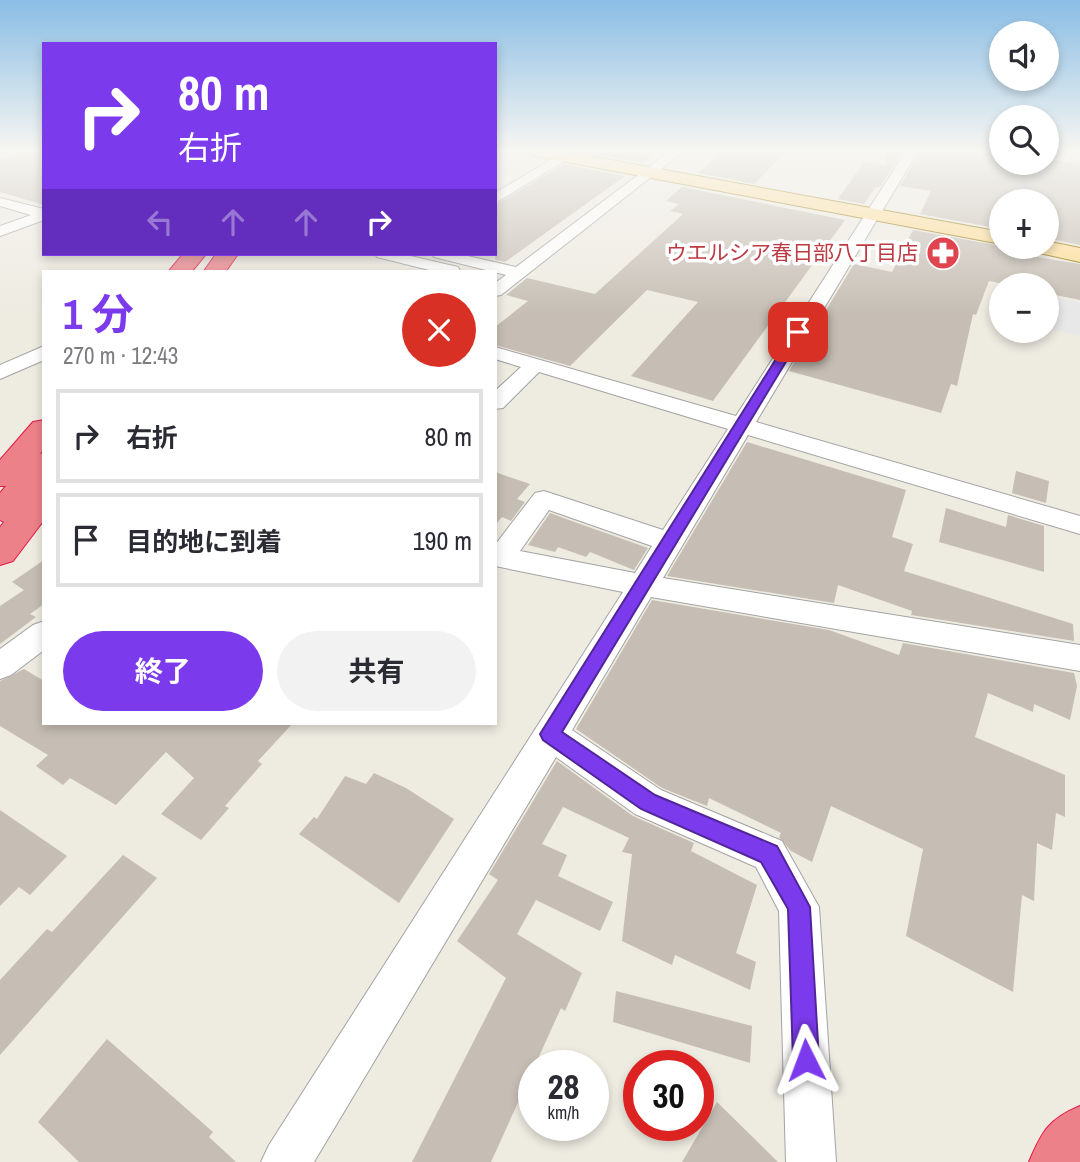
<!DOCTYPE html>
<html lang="ja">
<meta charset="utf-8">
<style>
body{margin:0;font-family:"Archivo Narrow","Noto Sans JP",sans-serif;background:#f2f2f3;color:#2b2b33;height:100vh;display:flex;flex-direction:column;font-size:26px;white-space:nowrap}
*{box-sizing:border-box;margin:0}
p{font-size:23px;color:#7c7c81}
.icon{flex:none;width:38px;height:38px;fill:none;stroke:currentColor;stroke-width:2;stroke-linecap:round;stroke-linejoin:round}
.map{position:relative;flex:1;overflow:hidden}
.side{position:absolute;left:42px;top:270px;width:455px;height:455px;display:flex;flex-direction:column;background:#fff;border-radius:0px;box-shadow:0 4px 10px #0003}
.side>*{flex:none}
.top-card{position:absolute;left:42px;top:42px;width:455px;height:214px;border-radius:0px;box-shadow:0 4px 10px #0003;background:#7c3aed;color:#fff;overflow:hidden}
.tools{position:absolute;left:989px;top:21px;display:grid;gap:14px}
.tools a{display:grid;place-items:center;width:70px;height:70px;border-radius:50%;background:#fff;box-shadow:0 4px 10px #0003;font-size:35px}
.speed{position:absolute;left:518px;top:1050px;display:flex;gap:14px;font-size:35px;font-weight:700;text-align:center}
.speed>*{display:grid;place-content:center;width:91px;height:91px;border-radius:50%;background:#fff;box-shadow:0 4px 10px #0003;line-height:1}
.speed small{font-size:18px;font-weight:400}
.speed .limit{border:10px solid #d22;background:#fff;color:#111}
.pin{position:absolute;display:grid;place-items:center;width:60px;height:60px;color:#fff;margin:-30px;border-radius:14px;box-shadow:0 4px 10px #0006}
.me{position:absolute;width:77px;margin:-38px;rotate:357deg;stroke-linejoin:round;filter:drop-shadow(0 0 5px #0008)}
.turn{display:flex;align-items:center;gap:24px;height:147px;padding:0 21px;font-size:32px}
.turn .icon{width:91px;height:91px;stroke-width:2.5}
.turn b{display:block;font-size:49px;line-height:60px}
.lanes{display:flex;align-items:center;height:66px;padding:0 21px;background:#0003;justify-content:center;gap:35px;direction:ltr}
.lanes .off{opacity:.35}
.round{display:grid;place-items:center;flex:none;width:74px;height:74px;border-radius:37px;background:#f2f2f3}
.headline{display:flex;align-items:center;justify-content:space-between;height:119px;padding:0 21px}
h1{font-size:42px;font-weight:700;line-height:52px;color:#7c3aed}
.button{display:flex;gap:14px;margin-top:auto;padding:14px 21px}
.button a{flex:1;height:80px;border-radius:42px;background:#7c3aed;color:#fff;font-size:28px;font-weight:700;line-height:80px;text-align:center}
.button a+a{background:#f2f2f3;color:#2b2b33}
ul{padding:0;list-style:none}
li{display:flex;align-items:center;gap:21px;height:94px;margin:0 14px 10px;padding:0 7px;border:4px solid #e1e1e2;border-radius:0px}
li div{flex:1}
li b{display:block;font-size:26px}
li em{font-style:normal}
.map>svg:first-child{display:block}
.parking{fill:#e8e8e8}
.building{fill:#c6beb4}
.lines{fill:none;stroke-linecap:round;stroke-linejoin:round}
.street-casing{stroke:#a3a3a3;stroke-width:2}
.primary-casing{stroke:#947300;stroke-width:2}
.highway-casing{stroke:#e41646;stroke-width:2}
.street{fill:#fff;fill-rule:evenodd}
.primary{fill:#ffdd95;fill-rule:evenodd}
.highway{fill:#ed8189;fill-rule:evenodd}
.route{fill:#7c3aed;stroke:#51269a;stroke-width:2}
.labels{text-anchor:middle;stroke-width:7;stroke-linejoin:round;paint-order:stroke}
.far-health-label{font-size:21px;fill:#be3a42;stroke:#fff;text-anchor:end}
</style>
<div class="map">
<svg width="1080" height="1162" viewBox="0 0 1080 1162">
<rect width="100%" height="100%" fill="#eeebe1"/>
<path class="parking" d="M1047,296l33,6v34l-33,-8z"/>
<g class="building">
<path d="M30,151h14v54l-44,-13v-32z"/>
<path d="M626,151l27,5 -10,7 -63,-11z"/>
<path d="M723,151h64l-33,33 -56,-11z"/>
<path d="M886,151h17l-23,36h-4l-12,17 -26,-5 26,-37 21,3z"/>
<path d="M920,151h81v12h45v-4l34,5v81l-34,-7v-37h-45v28l-81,-15 11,-23 -31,-5z"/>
<path d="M564,164l61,12 -120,86 -10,-2v-55z"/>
<path d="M682,187l163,33 -132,181 -82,-25 67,-74 -51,-12 -77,76 -75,-21v-18l33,-26 -22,-6 21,-17 68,16 88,-80 -13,-3 9,-7 -13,-3z"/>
<path d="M913,230l88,16v5l79,13v36l-34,-7v-8h-37l-20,-4 -13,34 -3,-1 -16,72 -6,-2 -10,29 -152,-42 65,-107 38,8z"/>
<path d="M747,442l159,48 -14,47 21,7 -9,27 169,53 1,17 -163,-26 1,-4 -74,-26 -4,18 -167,-27z"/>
<path d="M1016,471l33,10 -3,22 -34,-10z"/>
<path d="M495,472l35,12 -13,15 8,3 -14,19 -9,-4 -7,8z"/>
<path d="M946,508l60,19 2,-12 36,11v46l-105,-30z"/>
<path d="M550,513l19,7 79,28 -14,22 -44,-18 -4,5 -28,-10 -3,5 -27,-7z"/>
<path d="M44,560v44l-14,10 6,3 -36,27v-38l24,-16 -12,-8z"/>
<path d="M652,600l177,30 70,25 4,-12 171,30 3,13 -7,34 -36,-16 -1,8 -45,-19 -13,44 90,38v42l-9,-4 -4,37 -15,-7 -3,58 -12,-6 -9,97 -107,-56 17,-87 -92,-43 -19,56 -21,-11 -12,-14 2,-4 -72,-35 -2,8 -45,-18 -86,-59z"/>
<path d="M24,669l20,12v42h249l-35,38 4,3 -37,42 4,2 -28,32 -40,-26 33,-36 -28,-26 -50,53 -46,-27 -7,7 -27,-19 12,-11 -48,-29v-45z"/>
<path d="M557,761l76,55 61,27 -3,8 66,34 -21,68 20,9 -6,28 -75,-35 -3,10 -50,-24 10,-87 -10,-2 7,-14 -66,-31 -21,37 25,11 -9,21 55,26 -13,29 -64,-31 -19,34 65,39 -17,38 -4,-3 -70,154h-79l94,-184 -49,-37 41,-61 -9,-6z"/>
<path d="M374,773l32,15 48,31 -55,84 -100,-69 15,-17 3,2 28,-43 21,8z"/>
<path d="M0,810l67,46 -37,39 -11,-8 -19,19z"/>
<path d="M123,855l34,23 -157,177v-75l47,-51 5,3z"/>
<path d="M616,991l136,35 -2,37 -137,-41z"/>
<path d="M107,1039l106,93 -4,5 27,25h-157l-41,-40z"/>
<path d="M717,1102l61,60h-96z"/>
</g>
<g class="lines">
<defs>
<g id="street">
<path d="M670,151h14l-183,144 -6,1v-13l11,-8 -72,-18 -2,-3h27l57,13z"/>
<path d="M906,151h12l-162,271 324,94v18l-332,-99 -85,143 417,67v26l-429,-74 -79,133 89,60 121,51 37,66 17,255h-50l-7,-251 -23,-44 -121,-53 -79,-57 -242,405h-53l8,-17 354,-553 -128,-26v-21l40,-52 9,-2 119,39 65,-101 -189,-57 -36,36 -8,1v-18l26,-24 -26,-8v-12l241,69zM549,510l103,36 -17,27 -115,-22z"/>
<path d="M562,153l6,4 -2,3 -71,43v-10z"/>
<path d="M0,198l44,11v11l-44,16v-10l31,-11 -31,-9z"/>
<path d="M375,254h27l56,13 2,4h-27l-56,-14z"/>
<path d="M44,346v14l-44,19v-14z"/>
<path d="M44,621v29l-33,25 -11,4v-30l33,-24z"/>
</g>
<g id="primary">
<path d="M526,151h36l439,81v12l-467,-88z"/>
<path d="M1046,241l34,7v14l-45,-10 -3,-5h14z"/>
</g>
<g id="highway">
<path d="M183,254h23l-14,17h-23z"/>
<path d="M216,254h22l-12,17h-22z"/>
<path d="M44,420v29l-4,5 4,-1v67l-31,41 -13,4v-38l4,-5 -4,-2v-27l6,-7h-6v-26l33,-38z"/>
<path d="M1080,1106v56h-51c13,-31 20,-43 51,-56z"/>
</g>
</defs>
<use href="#street" class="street-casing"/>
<use href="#primary" class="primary-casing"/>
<use href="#highway" class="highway-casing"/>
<use href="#street" class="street"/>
<use href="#primary" class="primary"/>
<use href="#highway" class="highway"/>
</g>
<linearGradient id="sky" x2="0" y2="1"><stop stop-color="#8abde5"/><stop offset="0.48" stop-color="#f7f6f2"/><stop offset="1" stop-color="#f7f6f2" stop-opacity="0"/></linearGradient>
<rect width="1080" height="314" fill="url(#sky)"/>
<path class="route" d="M798,328l6,4 -242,400 93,63 122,51 33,61 9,153 -3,9 -10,4 -9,-4 -4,-9 -5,-151 -27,-47 -120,-53 -98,-69 -3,-6 253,-402z"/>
<defs>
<symbol id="pharmacy-disc" viewBox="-11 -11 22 22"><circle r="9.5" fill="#e0444e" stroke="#fff"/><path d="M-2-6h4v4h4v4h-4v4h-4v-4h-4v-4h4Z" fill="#fff"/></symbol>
</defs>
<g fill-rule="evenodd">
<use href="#pharmacy-disc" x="924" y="234" width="38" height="38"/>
</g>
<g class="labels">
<g class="far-health-label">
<text x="918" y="260">ウエルシア春日部八丁目店</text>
</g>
</g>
</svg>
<div class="tools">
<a><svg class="icon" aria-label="sound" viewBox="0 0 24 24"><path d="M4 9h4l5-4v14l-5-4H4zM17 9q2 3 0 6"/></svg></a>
<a><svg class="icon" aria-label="search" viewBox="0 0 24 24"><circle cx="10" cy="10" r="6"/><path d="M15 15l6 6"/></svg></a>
<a>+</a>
<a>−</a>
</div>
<div class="speed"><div>28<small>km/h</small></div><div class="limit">30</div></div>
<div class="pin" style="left:798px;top:332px;background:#d93025"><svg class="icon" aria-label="arrive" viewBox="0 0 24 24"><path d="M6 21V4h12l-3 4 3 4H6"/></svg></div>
<svg class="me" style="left:806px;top:1060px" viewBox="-20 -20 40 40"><path d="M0-17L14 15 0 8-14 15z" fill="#7c3aed" stroke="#fff" stroke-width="4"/></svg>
<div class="top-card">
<div class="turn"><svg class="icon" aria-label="right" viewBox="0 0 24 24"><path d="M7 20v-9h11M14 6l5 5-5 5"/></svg><div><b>80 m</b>右折</div></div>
<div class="lanes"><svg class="icon off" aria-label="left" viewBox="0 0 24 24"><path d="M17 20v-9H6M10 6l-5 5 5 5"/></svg><svg class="icon off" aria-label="ahead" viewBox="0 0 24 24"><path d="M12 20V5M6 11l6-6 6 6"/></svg><svg class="icon off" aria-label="ahead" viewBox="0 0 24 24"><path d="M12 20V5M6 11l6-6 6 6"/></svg><svg class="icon" aria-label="right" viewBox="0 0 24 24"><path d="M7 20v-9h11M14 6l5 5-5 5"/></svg></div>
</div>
<section class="side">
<div class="headline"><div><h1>1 分</h1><p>270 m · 12:43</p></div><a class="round" style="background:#d93025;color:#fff"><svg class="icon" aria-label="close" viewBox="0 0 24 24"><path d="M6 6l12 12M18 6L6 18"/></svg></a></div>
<ul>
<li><svg class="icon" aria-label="right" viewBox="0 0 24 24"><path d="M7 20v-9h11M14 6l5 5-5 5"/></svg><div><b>右折</b></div><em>80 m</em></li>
<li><svg class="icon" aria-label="arrive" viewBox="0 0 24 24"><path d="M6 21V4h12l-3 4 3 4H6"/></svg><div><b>目的地に到着</b></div><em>190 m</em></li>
</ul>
<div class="button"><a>終了</a><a>共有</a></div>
</section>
</div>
